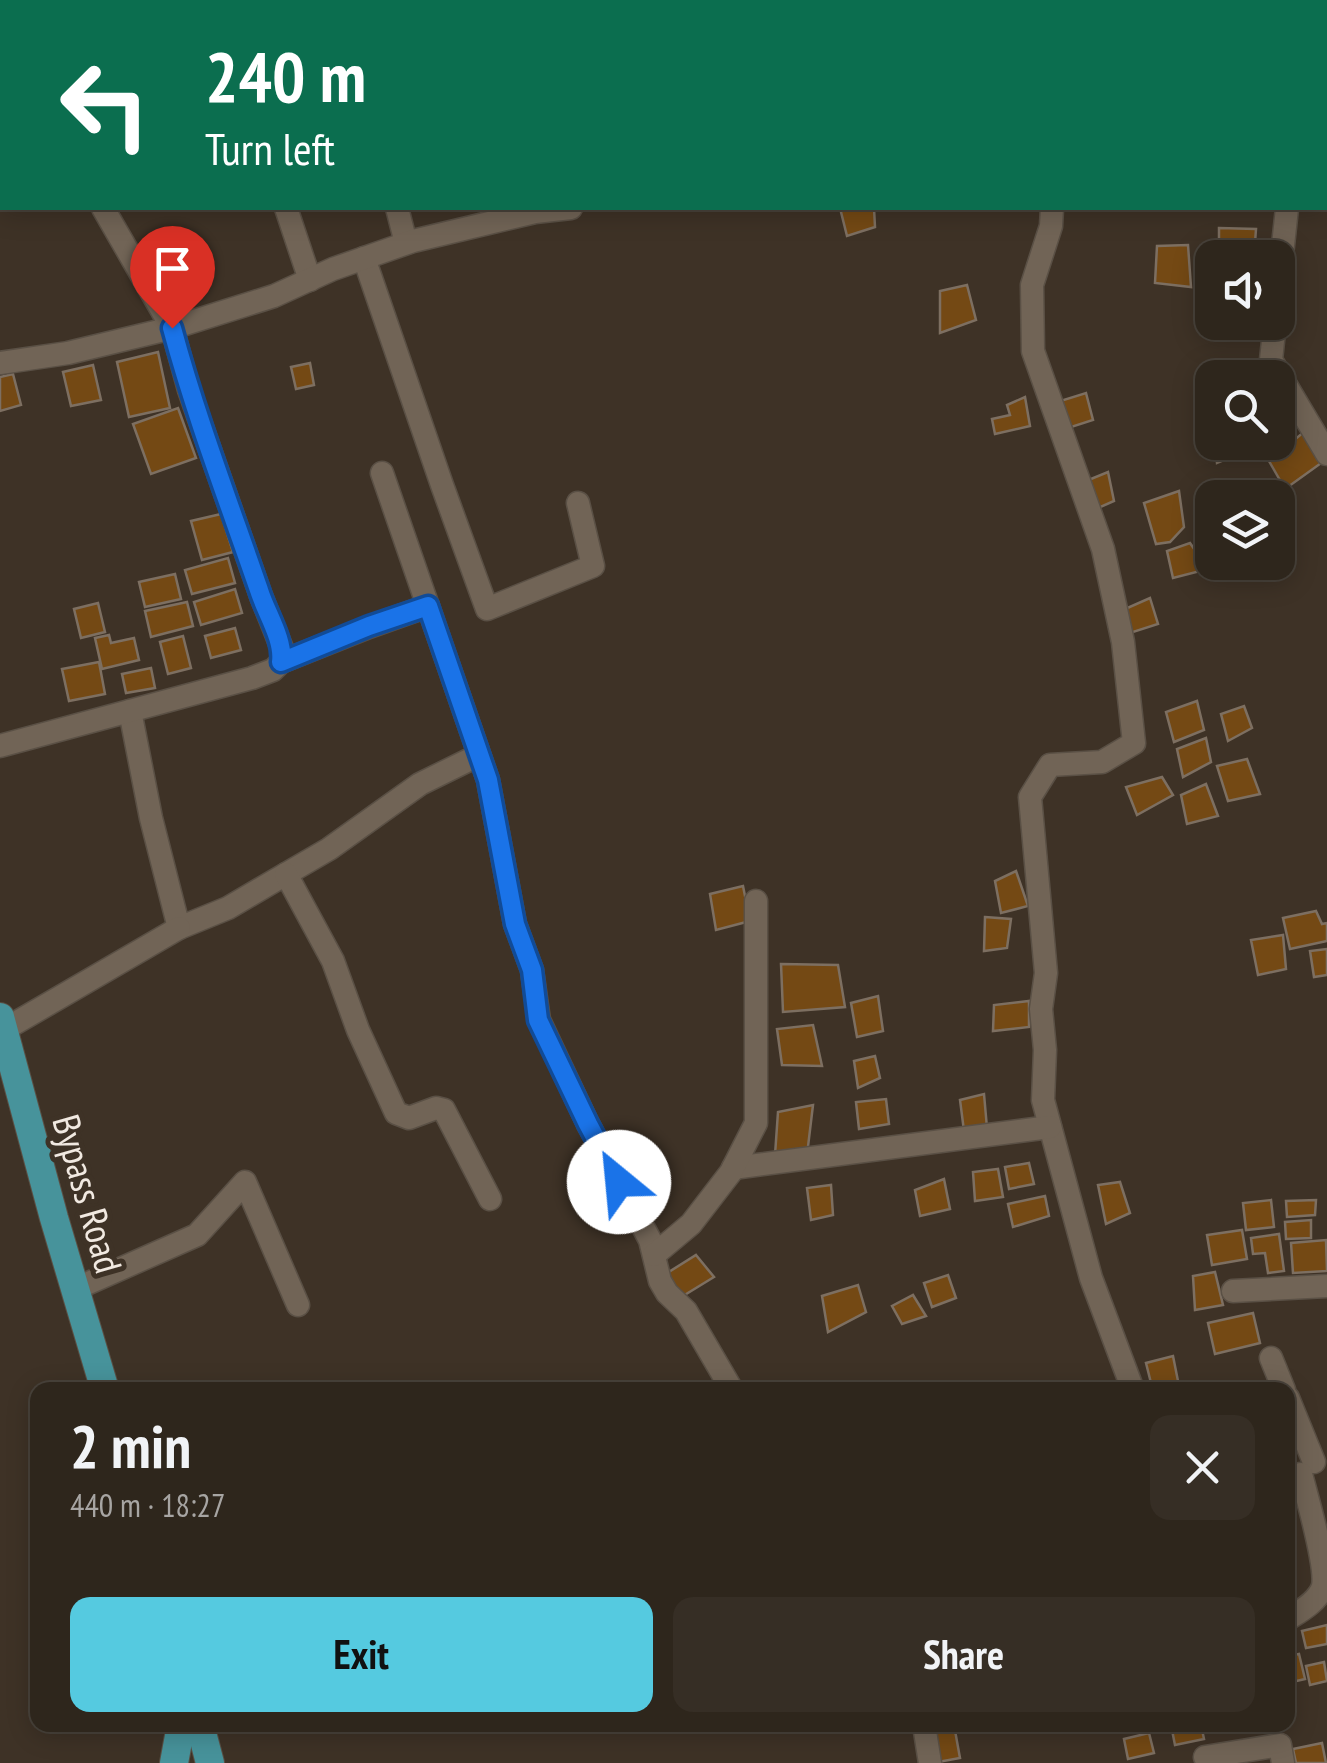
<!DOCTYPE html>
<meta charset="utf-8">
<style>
body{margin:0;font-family:"PT Sans Narrow",sans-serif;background:#362e25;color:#f1f3f6;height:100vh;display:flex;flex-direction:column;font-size:38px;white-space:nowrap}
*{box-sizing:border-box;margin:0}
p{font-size:32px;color:#a7a5a3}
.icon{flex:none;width:55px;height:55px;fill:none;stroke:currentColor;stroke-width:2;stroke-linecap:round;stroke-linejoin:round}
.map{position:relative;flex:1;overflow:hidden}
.drawer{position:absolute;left:30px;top:1382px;width:1265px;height:350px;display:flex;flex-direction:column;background:#2e261c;border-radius:20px;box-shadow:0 5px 25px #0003,0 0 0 2px #49433b}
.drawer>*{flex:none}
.banner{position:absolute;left:0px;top:0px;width:1328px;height:210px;box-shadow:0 5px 25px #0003,0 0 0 2px #49433b;background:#0b6e4f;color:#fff;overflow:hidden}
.tools{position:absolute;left:1195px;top:240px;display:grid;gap:20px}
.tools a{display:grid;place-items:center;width:100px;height:100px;border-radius:20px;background:#2e261c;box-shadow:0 5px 25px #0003,0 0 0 2px #49433b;font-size:50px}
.pin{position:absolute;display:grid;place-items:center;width:85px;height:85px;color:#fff;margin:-102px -42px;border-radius:50% 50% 50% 0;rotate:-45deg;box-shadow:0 0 10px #0007}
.pin .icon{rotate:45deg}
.me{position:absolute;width:110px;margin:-55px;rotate:332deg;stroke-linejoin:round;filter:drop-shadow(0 0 8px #0008)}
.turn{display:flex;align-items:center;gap:35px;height:210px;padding:0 40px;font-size:45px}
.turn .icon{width:130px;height:130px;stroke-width:2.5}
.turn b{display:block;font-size:70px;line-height:85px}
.round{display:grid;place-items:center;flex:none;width:105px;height:105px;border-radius:20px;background:#362e25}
.summary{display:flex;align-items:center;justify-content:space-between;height:170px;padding:0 40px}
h1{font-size:60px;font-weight:700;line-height:75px}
.button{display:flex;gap:20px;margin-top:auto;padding:20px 40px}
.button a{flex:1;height:115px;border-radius:20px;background:#55cae0;color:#111;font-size:40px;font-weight:700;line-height:115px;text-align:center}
.button a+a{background:#362e25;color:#f1f3f6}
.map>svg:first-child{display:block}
.building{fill:#744914;stroke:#7d6f61;stroke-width:2.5}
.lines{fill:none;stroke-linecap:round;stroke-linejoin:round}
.minor-casing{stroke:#5a5045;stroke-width:25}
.major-casing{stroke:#5a5045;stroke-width:30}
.minor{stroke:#716456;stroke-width:22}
.major{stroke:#47939b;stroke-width:28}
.route-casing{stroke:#114b97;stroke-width:25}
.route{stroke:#1a73e8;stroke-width:18}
.labels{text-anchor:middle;stroke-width:10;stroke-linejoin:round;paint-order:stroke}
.street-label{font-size:38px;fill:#f1e9e1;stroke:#3e3226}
</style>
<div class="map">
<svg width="1327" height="1763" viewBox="0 0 1327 1763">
<rect width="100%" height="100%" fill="#3e3226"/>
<g class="building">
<path d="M840,208h34l1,19 -28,9z"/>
<path d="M1219,228l37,1 -1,14 -36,-1z"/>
<path d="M1188,245l3,42 -36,-4 2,-37z"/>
<path d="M967,285l9,35 -36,13v-42z"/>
<path d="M158,352l12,56 -41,9 -12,-55z"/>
<path d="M310,363l4,22 -18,4 -5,-22z"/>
<path d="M93,365l8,35 -30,6 -8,-34z"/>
<path d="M13,374l8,31 -21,6v-34z"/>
<path d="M1086,393l7,27 -28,9 -8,-27z"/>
<path d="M1025,397l5,29 -35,8 -3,-15 18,-4 -3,-10z"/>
<path d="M178,408l18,50 -45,16 -18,-50z"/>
<path d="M1305,431l19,30 -39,28 -16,-28z"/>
<path d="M1215,442h31l2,8 -31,13z"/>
<path d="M1108,472l6,29 -25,11 -8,-29z"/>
<path d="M1179,491l5,36 -14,15 -14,2 -12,-41z"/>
<path d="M221,514l12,38 -31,8 -11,-39z"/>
<path d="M1190,543l18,26 -35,9 -6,-27z"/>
<path d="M228,558l7,25 -43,11 -7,-24z"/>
<path d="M175,574l6,25 -36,8 -6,-25z"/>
<path d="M235,589l7,24 -41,12 -7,-23z"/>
<path d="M1150,598l8,26 -28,9 -5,-24z"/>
<path d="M187,602l6,24 -42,11 -6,-26z"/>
<path d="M98,603l7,29 -24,6 -7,-29z"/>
<path d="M235,628l6,22 -30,8 -6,-22z"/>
<path d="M109,635l2,8 23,-5 5,22 -37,9 -7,-31z"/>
<path d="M183,636l8,32 -23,6 -8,-32z"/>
<path d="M99,662l6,32 -36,7 -7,-32z"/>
<path d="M151,668l4,20 -29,5 -4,-19z"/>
<path d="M1197,701l7,29 -30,12 -8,-30z"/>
<path d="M1244,706l8,22 -24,13 -7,-27z"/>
<path d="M1206,738l5,24 -28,15 -6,-28z"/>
<path d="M1247,759l13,35 -32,7 -11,-35z"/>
<path d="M1162,777l11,18 -36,20 -11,-28z"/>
<path d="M1206,784l12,32 -31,8 -6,-29z"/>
<path d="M1016,871l12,35 -27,7 -6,-32z"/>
<path d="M743,886l7,35 -34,9 -6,-36z"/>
<path d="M1316,911l6,13 5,-1v18l-37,8 -7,-31z"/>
<path d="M985,917l26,2 -4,29 -23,3z"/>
<path d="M1283,935l3,34 -28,6 -7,-35z"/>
<path d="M1327,949v26l-13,2 -4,-26z"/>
<path d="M781,964l57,1 7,42 -62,5z"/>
<path d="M878,996l5,35 -26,6 -6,-34z"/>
<path d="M1029,1001v26l-36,4 1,-26z"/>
<path d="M813,1025l9,41 -40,-1 -5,-36z"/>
<path d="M875,1056l5,22 -22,10 -4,-27z"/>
<path d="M984,1094l3,34 -23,3 -4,-31z"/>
<path d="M886,1099l3,25 -30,5 -3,-27z"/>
<path d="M813,1105l-6,50h-32l3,-43z"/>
<path d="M1029,1163l5,21 -25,5 -4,-22z"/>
<path d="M998,1169l5,28 -28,4 -2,-29z"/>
<path d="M944,1179l6,30 -30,7 -5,-26z"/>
<path d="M1120,1182l10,31 -24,11 -8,-39z"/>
<path d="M831,1185l2,30 -22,5 -4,-32z"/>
<path d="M1045,1196l4,20 -36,11 -5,-23z"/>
<path d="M1271,1200l3,27 -28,3 -3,-27z"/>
<path d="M1316,1200l-1,15 -28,2 -1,-16z"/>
<path d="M1311,1220v18l-25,1 -1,-17z"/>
<path d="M1242,1230l5,29 -35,6 -5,-30z"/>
<path d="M1279,1234l5,37 -16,2 -3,-20 -12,1 -2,-16z"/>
<path d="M1326,1240l1,31 -34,2 -2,-30z"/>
<path d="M696,1255l18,22 -36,22 -14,-24z"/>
<path d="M1215,1272l8,33 -28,5 -2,-34z"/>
<path d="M948,1275l8,23 -24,9 -8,-24z"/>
<path d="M858,1285l8,27 -38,20 -6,-36z"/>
<path d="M913,1295l13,21 -24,8 -10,-18z"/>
<path d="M1253,1313l7,30 -45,11 -7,-31z"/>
<path d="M1173,1356l5,25 -26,6 -6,-24z"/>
<path d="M1327,1625v19l-21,4 -4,-17z"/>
<path d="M1299,1654l6,25 -17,4v-27z"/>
<path d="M1324,1662l3,19 -17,4 -4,-19z"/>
<path d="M931,1725h23l6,33 -22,4z"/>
<path d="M1171,1725h30l3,14 -29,6z"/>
<path d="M1149,1733l5,20 -26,6 -4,-20z"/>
<path d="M1322,1743l4,20h-30l-3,-14z"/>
</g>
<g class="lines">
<defs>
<g id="minor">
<path d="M35,0l1,2"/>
<path d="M346,0l1,2"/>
<path d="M998,0v2"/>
<path d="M803,2l13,-2"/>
<path d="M833,2l12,-2"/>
<path d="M1325,21l2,-2"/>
<path d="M286,208l24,72"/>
<path d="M397,208l9,35"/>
<path d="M1052,208l-1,18 -19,59 1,66 70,198 20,93 11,101 -32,19 -52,3 -20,32 16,176 -5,36 4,41 -2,50 48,178 42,112"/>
<path d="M364,258l78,227 45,124 106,-43 -15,-63"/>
<path d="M1278,292l9,-84"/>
<path d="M1275,322l-4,38 56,94"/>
<path d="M0,363l68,-10 104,-25 102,-32 59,-27 80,-28 122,-29 36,-4"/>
<path d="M382,473l106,307 27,144 17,46 7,50 49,104 62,116 10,41 7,12 19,18 46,79"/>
<path d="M281,662l88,-35 59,-21"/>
<path d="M130,711l21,107 28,110 49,-20 46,-27 55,-32 91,-65 59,-29"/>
<path d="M0,746l252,-68 21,-8 8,-8 2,-11 -22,-55 -72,-206 -17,-62 -69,-120"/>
<path d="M286,874l47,87 25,69 38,83 13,5 27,-10 8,2 46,89"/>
<path d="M0,1032l179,-104"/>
<path d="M733,1168l317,-41"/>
<path d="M654,1255l37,-31 40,-52 25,-49v-222"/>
<path d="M75,1289l122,-54 48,-53 53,123"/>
<path d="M1233,1291l94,-5"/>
<path d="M1271,1358l13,32"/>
<path d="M1288,1398l26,64"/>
<path d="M1288,1619c11,-7 31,-18 35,-33 4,-21 -16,-88 -22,-112"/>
<path d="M924,1725l6,38"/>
<path d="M1205,1757l75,-12 3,18"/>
</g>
<g id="major">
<path d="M0,1017l54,201 51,172"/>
<path d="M200,1725l10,38"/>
<path d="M174,1763l7,-38"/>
</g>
</defs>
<use href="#minor" class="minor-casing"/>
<use href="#major" class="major-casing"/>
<use href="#minor" class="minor"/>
<use href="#major" class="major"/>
</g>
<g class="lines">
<defs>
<path id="route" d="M172,328c24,89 57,175 87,262 7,23 25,49 22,72l88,-36 59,-20 60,174 27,144 17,46 6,50 50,104 31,58"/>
</defs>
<use href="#route" class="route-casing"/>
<use href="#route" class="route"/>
</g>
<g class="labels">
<g class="street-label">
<text transform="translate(87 1194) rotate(74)" y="13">Bypass Road</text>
</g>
</g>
</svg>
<div class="tools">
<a><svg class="icon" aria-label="sound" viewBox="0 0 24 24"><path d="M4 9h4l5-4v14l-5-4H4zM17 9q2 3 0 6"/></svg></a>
<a><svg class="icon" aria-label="search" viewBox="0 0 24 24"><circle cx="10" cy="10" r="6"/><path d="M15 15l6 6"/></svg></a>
<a><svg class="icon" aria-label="layers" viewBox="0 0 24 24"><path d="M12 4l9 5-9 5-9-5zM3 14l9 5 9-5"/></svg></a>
</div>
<div class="pin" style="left:172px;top:328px;background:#d93025"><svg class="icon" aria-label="arrive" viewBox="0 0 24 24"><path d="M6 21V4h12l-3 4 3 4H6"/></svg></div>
<svg class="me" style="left:619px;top:1182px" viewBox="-20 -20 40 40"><circle r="19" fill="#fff"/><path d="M0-13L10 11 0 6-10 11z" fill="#1a73e8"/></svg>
<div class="banner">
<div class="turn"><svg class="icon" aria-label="left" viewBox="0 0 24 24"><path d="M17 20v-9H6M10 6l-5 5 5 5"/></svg><div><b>240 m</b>Turn left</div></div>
</div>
<section class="drawer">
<div class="summary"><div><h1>2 min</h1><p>440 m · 18:27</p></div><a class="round"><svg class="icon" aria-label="close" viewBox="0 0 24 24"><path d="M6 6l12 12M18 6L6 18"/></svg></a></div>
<div class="button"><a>Exit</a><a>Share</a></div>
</section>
</div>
